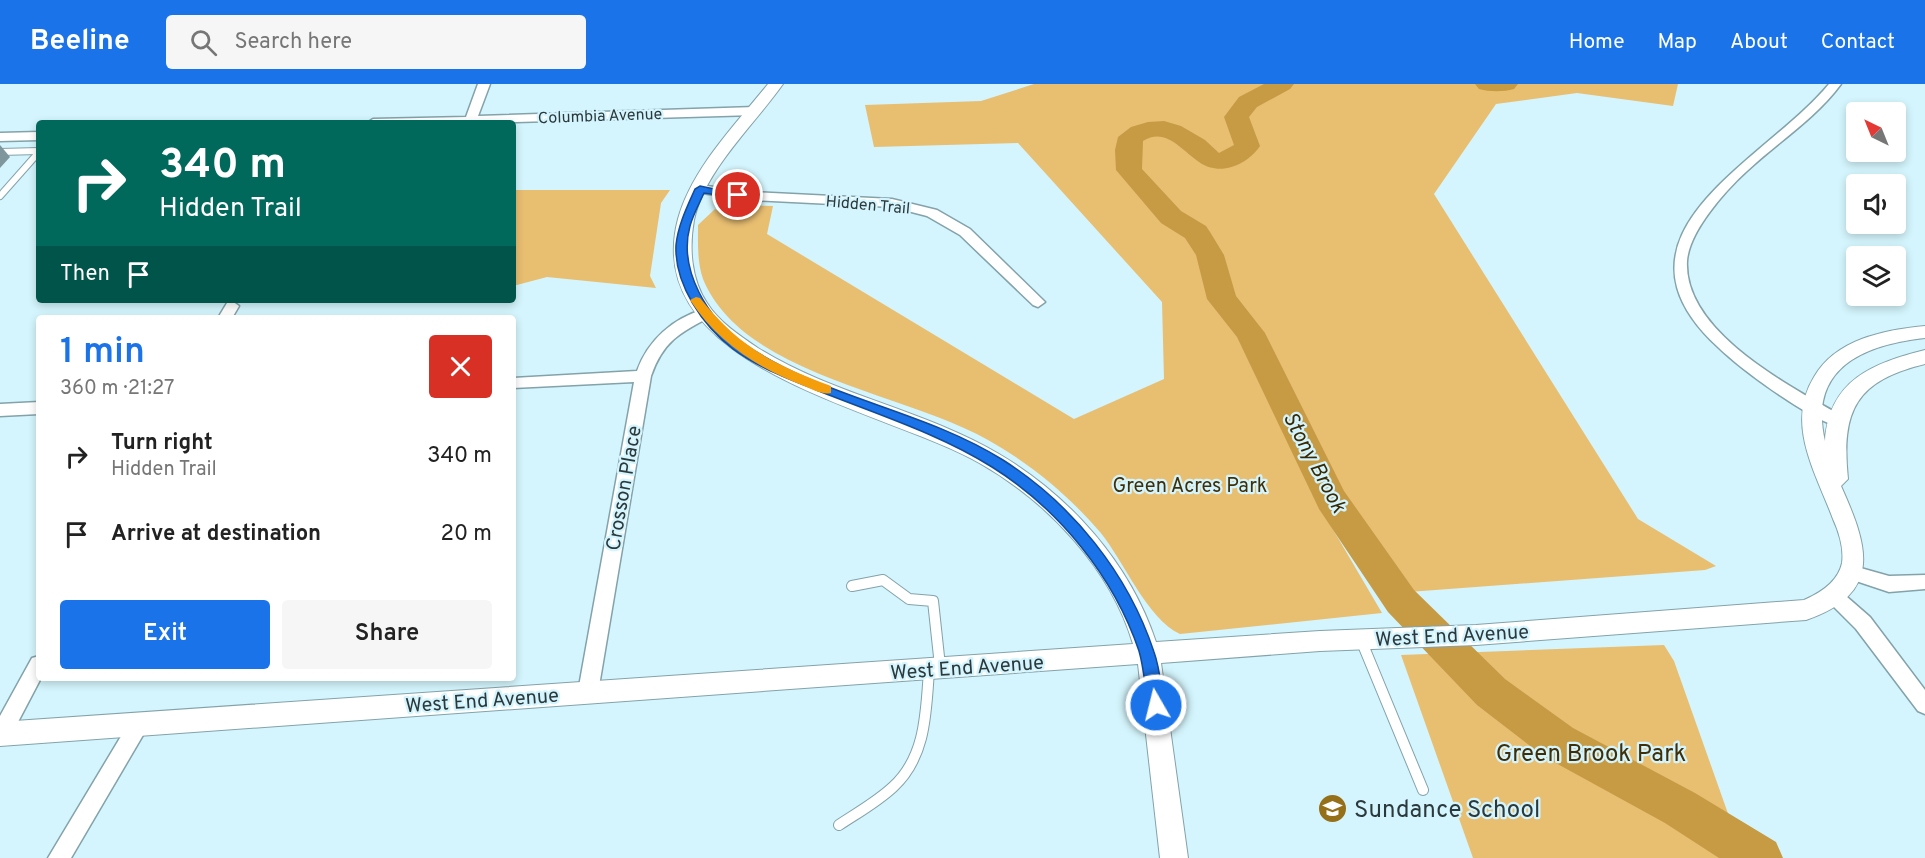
<!DOCTYPE html>
<meta charset="utf-8">
<style>
body{margin:0;font-family:Overpass,sans-serif;background:#f6f6f6;color:#222;height:100vh;display:flex;flex-direction:column;font-size:22px;white-space:nowrap}
*{box-sizing:border-box;margin:0}
p{font-size:20px;color:#767676}
.icon{flex:none;width:33px;height:33px;fill:none;stroke:currentColor;stroke-width:2;stroke-linecap:round;stroke-linejoin:round}
.map{position:relative;flex:1;overflow:hidden}
.drawer{position:absolute;left:36px;top:231px;width:480px;height:366px;display:flex;flex-direction:column;background:#fff;border-radius:6px;box-shadow:0 3px 9px #0003}
.drawer>*{flex:none}
.guide{position:absolute;left:36px;top:36px;width:480px;height:183px;border-radius:6px;box-shadow:0 3px 9px #0003;background:#00695c;color:#fff;overflow:hidden}
.needle{width:39px;rotate:317deg}
.fabs{position:absolute;left:1846px;top:18px;display:grid;gap:12px}
.fabs a{display:grid;place-items:center;width:60px;height:60px;border-radius:6px;background:#fff;box-shadow:0 3px 9px #0003;font-size:30px}
.pin{position:absolute;display:grid;place-items:center;width:51px;height:51px;color:#fff;margin:-26px;border:3px solid #fff;border-radius:50%;box-shadow:0 2px 6px #0007}
.me{position:absolute;width:66px;margin:-33px;rotate:352deg;stroke-linejoin:round;filter:drop-shadow(0 0 4px #0008)}
.turn{display:flex;align-items:center;gap:21px;height:126px;padding:0 24px;font-size:27px}
.turn .icon{width:78px;height:78px;stroke-width:2.5}
.turn b{display:block;font-size:42px;line-height:51px}
.then{display:flex;align-items:center;height:57px;padding:0 24px;background:#0003;gap:12px;font-size:22px}
.round{display:grid;place-items:center;flex:none;width:63px;height:63px;border-radius:6px;background:#f6f6f6}
.overview{display:flex;align-items:center;justify-content:space-between;height:102px;padding:0 24px}
h1{font-size:36px;font-weight:600;line-height:45px;color:#1a73e8}
.primary-button{display:flex;gap:12px;margin-top:auto;padding:12px 24px}
.primary-button a{flex:1;height:69px;border-radius:6px;background:#1a73e8;color:#fff;font-size:24px;font-weight:600;line-height:69px;text-align:center}
.primary-button a+a{background:#f6f6f6;color:#222}
ul{padding:0;list-style:none}
li{display:flex;align-items:center;gap:18px;height:78px;padding:0 24px}
li div{flex:1}
li b{display:block;font-size:22px}
li em{font-style:normal}
header{display:flex;align-items:center;gap:36px;box-sizing:border-box;height:84px;padding:0 30px;background:#1a73e8;color:#fff}
header strong{font-size:28px}
nav{display:flex;gap:33px;margin-inline-start:auto;font-size:21px}
.search{width:420px;height:54px;background:#f6f6f6;display:flex;align-items:center;gap:15px;box-sizing:border-box;padding:0 21px;border-radius:6px;color:#767676;font-size:22px}
.map>svg:first-child{display:block}
.green{fill:#e8be71}
.lines{fill:none;stroke-linecap:round;stroke-linejoin:round}
.river{fill:#c69b44;fill-rule:evenodd}
.service-far1-casing{stroke:#83a2aa;stroke-width:8}
.service-casing{stroke:#83a2aa;stroke-width:12}
.minor-casing{stroke:#83a2aa;stroke-width:3}
.tertiary-casing{stroke:#83a2aa;stroke-width:2}
.service-far1{stroke:#fff;stroke-width:6}
.service{stroke:#fff;stroke-width:10}
.minor{fill:#fff;fill-rule:evenodd}
.tertiary{fill:#fff;fill-rule:evenodd}
.shaded-wall{fill:#7f969c}
.route{fill:#1a73e8;stroke:#114b97;stroke-width:1.5}
.slow{fill:#f59e0b}
.labels{text-anchor:middle;stroke-width:4.5;stroke-linejoin:round;paint-order:stroke}
.far-street-label{font-size:16px;fill:#2c393c;stroke:#d4f5fd}
.park-label{font-size:20px;fill:#402e07;stroke:#d4f5fd}
.street-label{font-size:20px;fill:#2c393c;stroke:#d4f5fd}
.water-label{font-size:21px;font-style:italic;fill:#3a2902;stroke:#d4f5fd}
.near-park-label{font-size:24px;fill:#402e07;stroke:#d4f5fd}
.near-poi-label{font-size:24px;fill:#2c393c;stroke:#d4f5fd;text-anchor:start}
</style>
<header>
<strong>Beeline</strong>
<div class="search"><svg class="icon" aria-label="search" viewBox="0 0 24 24"><circle cx="10" cy="10" r="6"/><path d="M15 15l6 6"/></svg>Search here</div>
<nav><a>Home</a><a>Map</a><a>About</a><a>Contact</a></nav>
</header>
<div class="map">
<svg width="1925" height="774" viewBox="0 0 1925 774">
<rect width="100%" height="100%" fill="#d4f5fd"/>
<g class="green">
<path d="M1034,0h644l-5,22 -96,-13 -81,11 -62,90 204,325 78,47 -11,4 -310,23 -78,-102 -6,1 71,121 -202,21c-33,-15 -56,-73 -80,-102 -32,-37 -69,-68 -112,-92 -83,-48 -245,-64 -285,-161 -6,-17 -5,-37 -5,-54l17,-16 13,8 1,-12 44,1 -6,28 307,185 90,-40 -2,-77 -144,-159 -144,4 -9,-42 116,-4z"/>
<path d="M513,106h157l-9,13 -11,73 6,12 -109,-11 -34,9z"/>
<path d="M1664,561l10,16 57,161 36,36h-294l-72,-203z"/>
</g>
<g class="lines">
<g class="river">
<path d="M1264,0h30l-4,5 -33,18 -8,10 11,29c-13,19 -40,31 -61,16 -18,-12 -33,-35 -56,-21l-1,28 39,42 25,15 4,6 14,23 12,41 29,37 79,158 70,99 91,89 68,49 122,65 81,49 7,16h-64l-54,-35 -122,-67 -66,-51 -89,-93 -69,-103 -82,-172 -30,-38 -11,-44 -11,-17 -24,-15 -45,-53 -1,-20 3,-13 13,-10 17,-5 16,-1 17,5 24,14 14,13 15,-8 -10,-28 15,-20z"/>
<path d="M1475,0h43l-4,5c-11,3 -24,3 -35,0z"/>
</g>
<defs>
<g id="service-far1">
<path d="M0,68l39,-1"/>
<path d="M0,112l39,-44"/>
</g>
<g id="service">
<path d="M852,502l31,-6 26,19 24,2 7,65"/>
<path d="M1361,556l62,150"/>
<path d="M839,741c18,-12 38,-23 54,-38 33,-30 33,-75 36,-117"/>
</g>
<g id="minor">
<path d="M478,0h12l-12,32 277,-9 6,4 -6,4 -269,8h-119l6,-4 93,-2z"/>
<path d="M1829,0h12c-26,35 -63,58 -94,87 -21,19 -58,60 -60,90 -4,71 103,125 155,155l2,4 -2,4 -6,2c-31,-10 -93,-55 -117,-78 -125,-114 46,-186 110,-264z"/>
<path d="M39,48v8l-39,1v-8z"/>
<path d="M700,101l50,7 142,7 45,11 33,19 75,73 -7,5 -5,-2 -73,-70 -33,-19 -35,-9 -142,-7 -55,-8 -1,-3z"/>
<path d="M232,217l7,5 -7,12h-14l9,-15z"/>
<path d="M705,225l7,5 -2,3c-31,16 -47,25 -59,59l-53,316 -3,6 -7,3 -7,-3 -3,-6 56,-310 -121,6v-10l124,-7c11,-31 36,-53 68,-62z"/>
<path d="M39,318v12l-39,2v-12z"/>
<path d="M1850,481l39,11 36,-1v14l-36,3 -45,-15 -3,-5 3,-5z"/>
<path d="M1833,503l6,3 31,27 55,73v24l-7,-3 -62,-82 -29,-29 -3,-5 3,-5z"/>
<path d="M39,572v22h2l-33,63 -8,2v-27l32,-58z"/>
<path d="M139,631l7,3 3,6 -3,6 -75,128h-23l84,-140z"/>
</g>
<path id="tertiary" d="M768,0h15c-28,40 -79,87 -89,136 -5,28 -3,59 13,83 12,19 33,33 51,45 75,47 165,61 241,106 71,42 131,109 157,188l164,-11 156,-6 328,-25c16,-7 34,-18 38,-37 2,-14 -3,-31 -9,-44 -17,-46 -48,-95 -19,-142 22,-38 70,-47 111,-51v12c-62,7 -117,30 -100,103 4,-61 48,-78 100,-91v14c-69,17 -84,46 -77,115l-7,7c27,60 43,107 -35,134l-330,25 -156,6 -159,12 27,195h-28l-22,-194 -1138,82v-24l1133,-78c-22,-75 -85,-142 -152,-180 -91,-54 -343,-94 -303,-245 14,-51 58,-95 90,-135z"/>
</defs>
<use href="#service-far1" class="service-far1-casing"/>
<use href="#service" class="service-casing"/>
<use href="#minor" class="minor-casing"/>
<use href="#tertiary" class="tertiary-casing"/>
<use href="#service-far1" class="service-far1"/>
<use href="#service" class="service"/>
<use href="#minor" class="minor"/>
<use href="#tertiary" class="tertiary"/>
</g>
<path class="shaded-wall" d="M0,61l10,12 -10,11z"/>
<path class="route" d="M700,102l43,9 -5,3 -34,-5c-5,11 -11,22 -14,33 -12,44 18,93 53,117 78,55 179,66 260,117 69,44 125,113 151,192 6,16 7,36 10,53l-2,5 -6,2 -6,-2 -2,-5c-3,-17 -4,-37 -9,-54 -25,-74 -80,-142 -147,-184 -54,-34 -119,-54 -178,-78 -28,-11 -57,-22 -81,-40 -30,-23 -59,-65 -57,-104 2,-20 11,-38 19,-56z"/>
<path class="slow" d="M696,213l4,1c39,49 73,66 131,88v7c-9,2 -19,-4 -27,-7 -46,-18 -86,-43 -114,-86z"/>
<defs>
<symbol id="school-disc" viewBox="-11 -11 22 22"><circle r="9.5" fill="#966f19" stroke="#d4f5fd"/><path d="M0-5L7-2L0 1L-7-2ZM-4 1L0 2.5L4 1V4Q0 6-4 4Z" fill="#fff"/></symbol>
</defs>
<g fill-rule="evenodd">
<use href="#school-disc" x="1316" y="708" width="33" height="33"/>
</g>
<g class="labels">
<g class="far-street-label">
<text transform="translate(600 31) rotate(-2)" y="6">Columbia Avenue</text>
<text transform="translate(868 120) rotate(5)" y="6">Hidden Trail</text>
</g>
<g class="park-label">
<text x="1190" y="408">Green Acres Park</text>
</g>
<g class="street-label">
<text transform="translate(623 404) rotate(-80)" y="7">Crosson Place</text>
<text transform="translate(1452 551) rotate(-3)" y="7">West End Avenue</text>
<text transform="translate(967 583) rotate(-4)" y="7">West End Avenue</text>
<text transform="translate(482 616) rotate(-4)" y="7">West End Avenue</text>
</g>
<g class="water-label">
<text transform="translate(1315 378) rotate(62)" y="7">Stony Brook</text>
</g>
<g class="near-park-label">
<text x="1591" y="677">Green Brook Park</text>
</g>
<g class="near-poi-label">
<text x="1354" y="733">Sundance School</text>
</g>
</g>
</svg>
<div class="fabs">
<a><svg class="needle" viewBox="-14 -14 28 28"><path d="M0-13l5 13h-10z" fill="#e53935"/><path d="M0 13l5-13h-10z" fill="#767676"/></svg></a>
<a><svg class="icon" aria-label="sound" viewBox="0 0 24 24"><path d="M4 9h4l5-4v14l-5-4H4zM17 9q2 3 0 6"/></svg></a>
<a><svg class="icon" aria-label="layers" viewBox="0 0 24 24"><path d="M12 4l9 5-9 5-9-5zM3 14l9 5 9-5"/></svg></a>
</div>
<div class="pin" style="left:738px;top:111px;background:#d93025"><svg class="icon" aria-label="arrive" viewBox="0 0 24 24"><path d="M6 21V4h12l-3 4 3 4H6"/></svg></div>
<svg class="me" style="left:1156px;top:621px" viewBox="-20 -20 40 40"><circle r="17" fill="#1a73e8" stroke="#fff" stroke-width="3"/><path d="M0-11L8 9 0 5-8 9z" fill="#fff"/></svg>
<div class="guide">
<div class="turn"><svg class="icon" aria-label="right" viewBox="0 0 24 24"><path d="M7 20v-9h11M14 6l5 5-5 5"/></svg><div><b>340 m</b>Hidden Trail</div></div>
<div class="then">Then<svg class="icon" aria-label="arrive" viewBox="0 0 24 24"><path d="M6 21V4h12l-3 4 3 4H6"/></svg></div>
</div>
<section class="drawer">
<div class="overview"><div><h1>1 min</h1><p>360 m · 21:27</p></div><a class="round" style="background:#d93025;color:#fff"><svg class="icon" aria-label="close" viewBox="0 0 24 24"><path d="M6 6l12 12M18 6L6 18"/></svg></a></div>
<ul>
<li><svg class="icon" aria-label="right" viewBox="0 0 24 24"><path d="M7 20v-9h11M14 6l5 5-5 5"/></svg><div><b>Turn right</b><p>Hidden Trail</p></div><em>340 m</em></li>
<li><svg class="icon" aria-label="arrive" viewBox="0 0 24 24"><path d="M6 21V4h12l-3 4 3 4H6"/></svg><div><b>Arrive at destination</b></div><em>20 m</em></li>
</ul>
<div class="primary-button"><a>Exit</a><a>Share</a></div>
</section>
</div>
